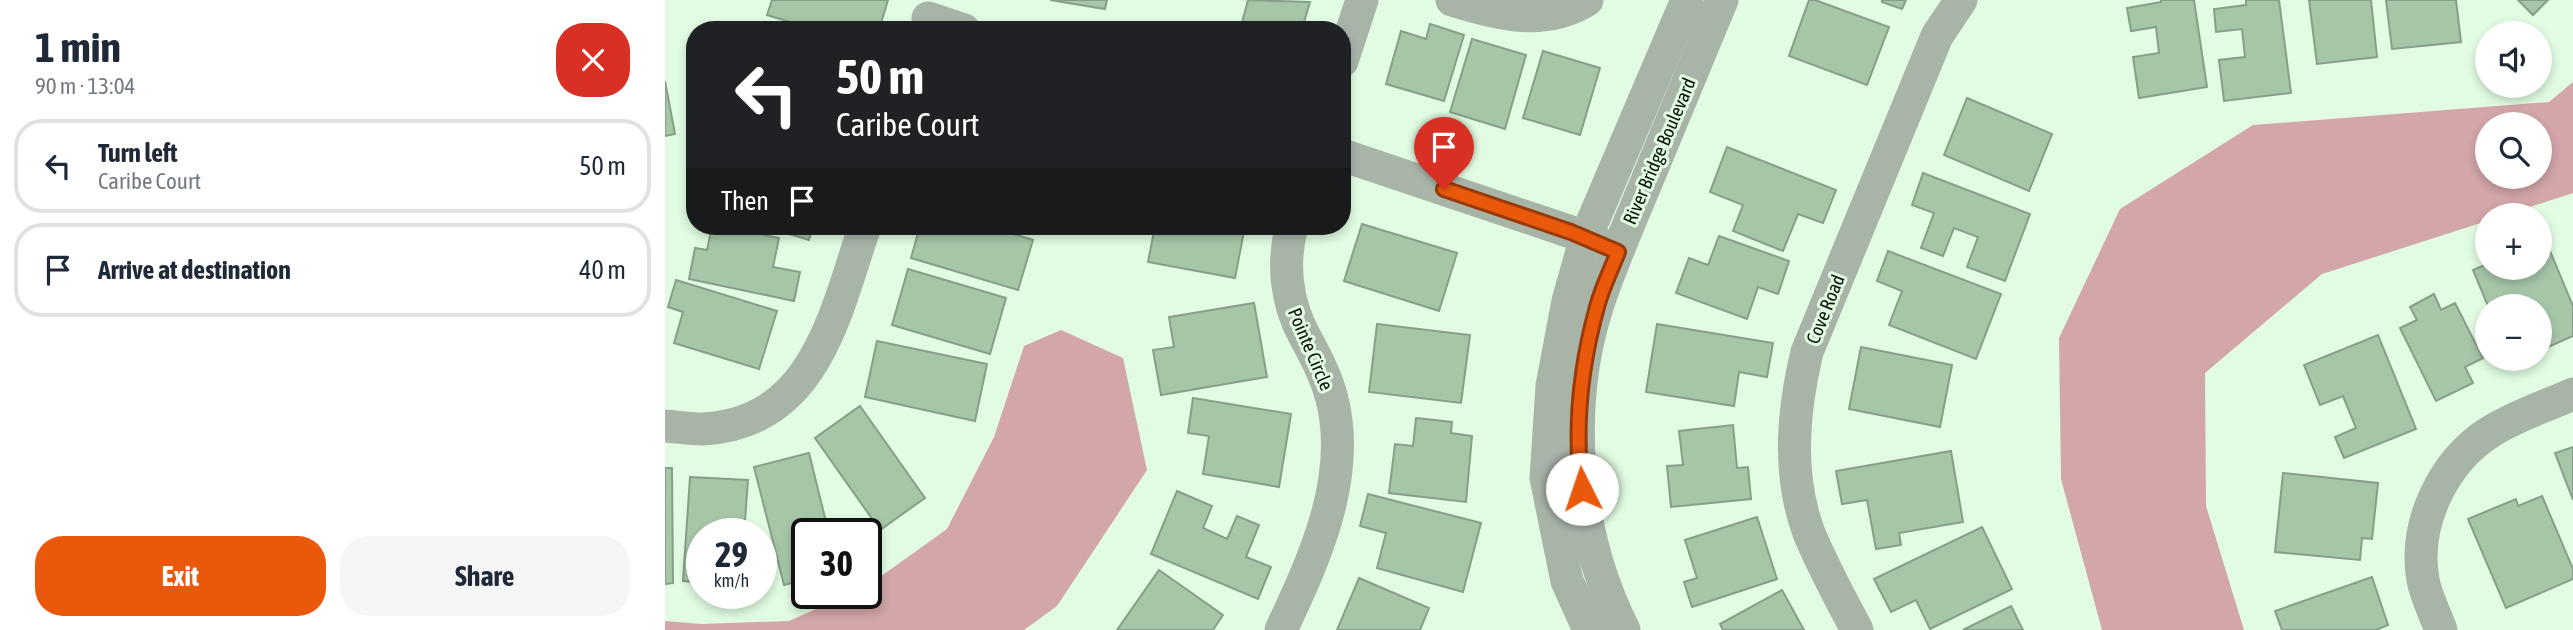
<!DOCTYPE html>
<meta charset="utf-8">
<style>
body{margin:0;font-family:"Asap Condensed",sans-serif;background:#f6f6f7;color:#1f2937;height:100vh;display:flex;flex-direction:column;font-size:26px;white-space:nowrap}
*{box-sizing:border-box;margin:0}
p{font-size:23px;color:#747a83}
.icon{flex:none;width:38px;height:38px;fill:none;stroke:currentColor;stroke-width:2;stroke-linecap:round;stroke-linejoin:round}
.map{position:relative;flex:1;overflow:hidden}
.drawer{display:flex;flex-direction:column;background:#fff;width:665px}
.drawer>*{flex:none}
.hud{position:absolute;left:21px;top:21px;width:665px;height:214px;border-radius:28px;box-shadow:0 4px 10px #0003;background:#202124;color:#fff;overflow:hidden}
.controls{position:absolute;left:1810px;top:21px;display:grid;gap:14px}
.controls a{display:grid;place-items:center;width:77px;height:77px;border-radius:50%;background:#fff;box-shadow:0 4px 10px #0003;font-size:35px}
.speed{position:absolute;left:21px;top:518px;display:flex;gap:14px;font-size:35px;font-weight:700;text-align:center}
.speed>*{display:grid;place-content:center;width:91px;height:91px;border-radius:50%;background:#fff;box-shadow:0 4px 10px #0003;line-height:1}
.speed small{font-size:18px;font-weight:400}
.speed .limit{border:4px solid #111;border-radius:10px;background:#fff;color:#111}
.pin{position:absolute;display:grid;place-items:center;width:60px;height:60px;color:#fff;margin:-72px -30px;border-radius:50% 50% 50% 0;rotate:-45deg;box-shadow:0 0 7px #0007}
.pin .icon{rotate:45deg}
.me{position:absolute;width:77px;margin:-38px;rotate:356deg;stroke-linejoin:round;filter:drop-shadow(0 0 5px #0008)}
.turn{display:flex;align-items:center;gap:24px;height:147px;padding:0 35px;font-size:32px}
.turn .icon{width:91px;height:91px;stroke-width:2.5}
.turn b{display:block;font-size:49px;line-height:60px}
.then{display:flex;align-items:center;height:66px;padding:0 35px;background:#0003;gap:14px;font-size:26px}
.round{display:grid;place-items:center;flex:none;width:74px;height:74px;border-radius:28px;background:#f6f6f7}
.head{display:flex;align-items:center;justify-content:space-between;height:119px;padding:0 35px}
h1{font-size:42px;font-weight:700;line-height:52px}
.cta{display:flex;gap:14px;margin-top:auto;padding:14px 35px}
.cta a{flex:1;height:80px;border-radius:28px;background:#ea580c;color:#fff;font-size:28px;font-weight:700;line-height:80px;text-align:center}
.cta a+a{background:#f6f6f7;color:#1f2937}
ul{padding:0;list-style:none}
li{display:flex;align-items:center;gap:21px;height:94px;margin:0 14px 10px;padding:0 21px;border:4px solid #e0e1e3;border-radius:28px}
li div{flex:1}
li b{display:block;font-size:26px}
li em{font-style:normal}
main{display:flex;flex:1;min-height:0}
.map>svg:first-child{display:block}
.water{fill:#d3a6a9;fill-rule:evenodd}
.building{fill:#a7c6a8;stroke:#869f87;stroke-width:2}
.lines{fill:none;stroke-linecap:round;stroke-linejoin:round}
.street{stroke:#a9b4a9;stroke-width:33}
.route-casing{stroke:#983908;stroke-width:18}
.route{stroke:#ea580c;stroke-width:12}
.labels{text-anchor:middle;stroke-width:6;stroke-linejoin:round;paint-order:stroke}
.street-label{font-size:19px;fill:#091209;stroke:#e1fce2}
</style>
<main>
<section class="drawer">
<div class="head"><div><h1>1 min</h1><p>90 m · 13:04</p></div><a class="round" style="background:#d93025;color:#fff"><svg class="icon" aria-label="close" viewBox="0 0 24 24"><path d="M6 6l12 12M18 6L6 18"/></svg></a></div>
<ul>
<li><svg class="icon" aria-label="left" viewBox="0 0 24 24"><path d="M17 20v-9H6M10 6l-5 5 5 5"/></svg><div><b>Turn left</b><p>Caribe Court</p></div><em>50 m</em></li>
<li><svg class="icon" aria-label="arrive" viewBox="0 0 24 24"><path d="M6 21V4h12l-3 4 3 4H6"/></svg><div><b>Arrive at destination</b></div><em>40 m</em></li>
</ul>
<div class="cta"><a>Exit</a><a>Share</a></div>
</section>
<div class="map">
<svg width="1908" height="630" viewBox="0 0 1908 630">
<rect width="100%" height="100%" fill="#e1fce2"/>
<g class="water">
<path d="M1908,82v111l-68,22h-18v6l-165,53 -117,99 1,133 38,124h-142l-41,-151 -2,-141 61,-129 133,-84 296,-23zM1822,124h52v53h-52z"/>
<path d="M396,330l62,28 24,112 -90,136 -33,24h-359v-9l37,3 87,-3 63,-28h14v-6l81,-58 47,-92 30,-91z"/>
</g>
<g class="building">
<path d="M107,0h116l-9,30h-63l-49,-15z"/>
<path d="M385,0h57l-2,9z"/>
<path d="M583,0l62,2 -8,27 2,1h-64z"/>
<path d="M1144,0h6l74,27 -22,58 -78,-29z"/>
<path d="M1217,0h24l-4,9 -20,-7z"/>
<path d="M1496,0h33l13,87 -68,11 -6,-41 26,-4 -3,-26 -25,4 -4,-23 34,-6z"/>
<path d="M1581,0h33l12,93 -67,8 -5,-41 26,-3 -3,-28 -26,3 -2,-23 32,-4z"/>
<path d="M1644,0h62l6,57 -60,7z"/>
<path d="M1721,0h70l5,42 -69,7z"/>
<path d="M1853,0h30l-15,15z"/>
<path d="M765,24l34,11 -20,66 -58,-17 15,-53 25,8z"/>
<path d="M807,39l54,16 -21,74 -55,-17z"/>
<path d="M878,51l57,17 -20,67 -57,-17z"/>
<path d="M0,81l10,53 -10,2z"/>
<path d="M1302,98l85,36 -23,57 -85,-36z"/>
<path d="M1062,147l109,43 -13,33 -25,-9 -15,37 -50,-20 10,-26 -33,-13z"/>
<path d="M1258,173l107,41 -25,67 -38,-14 11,-30 -24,-9 -11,28 -22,-8 13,-35 -22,-8z"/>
<path d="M697,224l95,29 -18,58 -95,-30z"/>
<path d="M47,226h10l57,12 -6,29 27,5 -6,29 -105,-22 6,-31 12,2z"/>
<path d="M98,226h50l-4,14z"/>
<path d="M255,226h67l46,14 -15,50 -107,-32z"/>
<path d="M490,226h90l-10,52 -87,-16z"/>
<path d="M1054,236l70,25 -11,33 -20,-7 -11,32 -71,-26 13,-35 19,7z"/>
<path d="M1880,239l28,67v30l-34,15v-45h-51l-15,-36 14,-6v4h52v-26z"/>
<path d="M1223,251l113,43 -25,65 -87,-34 13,-34 -25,-10z"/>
<path d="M243,269l98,29 -16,56 -98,-29z"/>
<path d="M11,280l101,31 -18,58 -85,-26 9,-31 -15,-5z"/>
<path d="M1769,294l7,16 14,-7 28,55 -18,9 8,16 -37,18 -36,-73 17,-8 -7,-13z"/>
<path d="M589,303l13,74 -106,18 -8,-45 21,-3 -5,-30z"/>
<path d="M712,324l93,11 -9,68 -92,-11z"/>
<path d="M992,324l116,19 -6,34 -28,-5 -5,34 -88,-14z"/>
<path d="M1713,335l38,94 -72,29 -9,-21 21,-9 -13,-32 -23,9 -16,-40z"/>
<path d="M212,341l110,23 -12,57 -110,-24z"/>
<path d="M1196,347l91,18 -12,62 -91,-18z"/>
<path d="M528,398l98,16 -12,73 -76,-13 6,-38 -21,-3z"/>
<path d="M195,406l65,92 -45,32 -65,-92z"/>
<path d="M751,418l36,4 -1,11 21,3 -6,66 -77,-9 6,-49 18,2z"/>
<path d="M1068,425l4,43 11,-1 3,32 -80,8 -4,-41 16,-1 -4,-34z"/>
<path d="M1908,447v53l-18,-47z"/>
<path d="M1286,451l12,71 -64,11 2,12 -25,4 -9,-49 -25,4 -6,-33z"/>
<path d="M144,453l20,81h-22v45l-23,6 -30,-118z"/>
<path d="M0,468h7l1,115 -8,1z"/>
<path d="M1618,473l95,10 -6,56 -10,-1 -2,22 -85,-8z"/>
<path d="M25,477l58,3 -4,54h-42v49l-19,-2z"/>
<path d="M512,491l35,15 -9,22 24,11 10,-23 22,9 -13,32 25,10 -13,32 -107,-45z"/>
<path d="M703,494l113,29 -18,69 -86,-24 9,-35 -26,-7z"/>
<path d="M1877,496l31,73v10l-67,29 -38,-89 48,-20 2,7z"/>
<path d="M1092,517l20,62 -85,28 -8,-25 13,-4 -12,-38z"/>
<path d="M1317,527l30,62 -82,40 -14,-29 -25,12 -17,-33z"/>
<path d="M494,570l64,45 -10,15h-96z"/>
<path d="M1707,577l16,48 -12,5h-94l-7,-19z"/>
<path d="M694,578l70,30 -9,22h-83z"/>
<path d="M1117,590l22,40h-81l-3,-6z"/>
<path d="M1346,606l12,24h-60z"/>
</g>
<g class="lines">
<g class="street">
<path d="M787,0c45,14 92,27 135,0"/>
<path d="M263,18l36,12"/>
<path d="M677,61l20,-61"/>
<path d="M677,155l229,77 35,14"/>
<path d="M0,426c12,1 25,3 38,3 113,-6 132,-116 162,-203"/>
<path d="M616,630c33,-70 71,-152 51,-231 -6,-24 -17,-43 -28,-64 -18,-33 -22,-73 -12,-109"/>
<path d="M924,630l-22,-49 -21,-103 6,-92 16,-85 18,-64 101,-237"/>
<path d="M959,630c-49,-97 -60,-222 -26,-326 15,-45 35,-89 53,-133 24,-57 47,-114 71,-171"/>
<path d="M1192,630c-17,-32 -34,-63 -48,-97 -22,-59 -16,-122 -2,-181l130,-316 24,-36"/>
<path d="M1776,630c-6,-16 -15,-34 -18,-50 -10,-56 20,-118 67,-148 25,-16 56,-26 83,-38"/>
</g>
</g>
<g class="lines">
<defs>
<path id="route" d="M779,189l127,43 47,20c-7,18 -16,36 -21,55 -16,58 -23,122 -15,182"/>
</defs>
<use href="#route" class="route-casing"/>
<use href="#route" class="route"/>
</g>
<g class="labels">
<g class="street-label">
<text transform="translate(994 151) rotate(-67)" y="7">River Bridge Boulevard</text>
<text transform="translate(1160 309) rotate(-68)" y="7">Cove Road</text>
<text transform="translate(646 349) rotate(67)" y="7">Pointe Circle</text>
</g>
</g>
</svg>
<div class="controls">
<a><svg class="icon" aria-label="sound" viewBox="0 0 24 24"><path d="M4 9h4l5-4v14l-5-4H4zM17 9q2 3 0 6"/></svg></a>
<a><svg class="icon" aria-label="search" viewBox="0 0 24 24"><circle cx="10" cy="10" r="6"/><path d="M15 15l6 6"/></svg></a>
<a>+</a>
<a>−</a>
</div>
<div class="speed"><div>29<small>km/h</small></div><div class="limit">30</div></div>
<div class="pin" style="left:779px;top:189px;background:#d93025"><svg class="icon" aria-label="arrive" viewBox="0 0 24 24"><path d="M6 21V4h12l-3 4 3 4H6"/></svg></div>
<svg class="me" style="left:917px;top:489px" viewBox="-20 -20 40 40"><circle r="19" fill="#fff"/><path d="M0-13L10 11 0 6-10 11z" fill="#ea580c"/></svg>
<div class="hud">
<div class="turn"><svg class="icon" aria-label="left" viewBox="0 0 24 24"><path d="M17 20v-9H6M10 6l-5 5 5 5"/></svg><div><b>50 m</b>Caribe Court</div></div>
<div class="then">Then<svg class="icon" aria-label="arrive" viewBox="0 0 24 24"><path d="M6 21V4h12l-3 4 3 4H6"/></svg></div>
</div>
</div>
</main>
